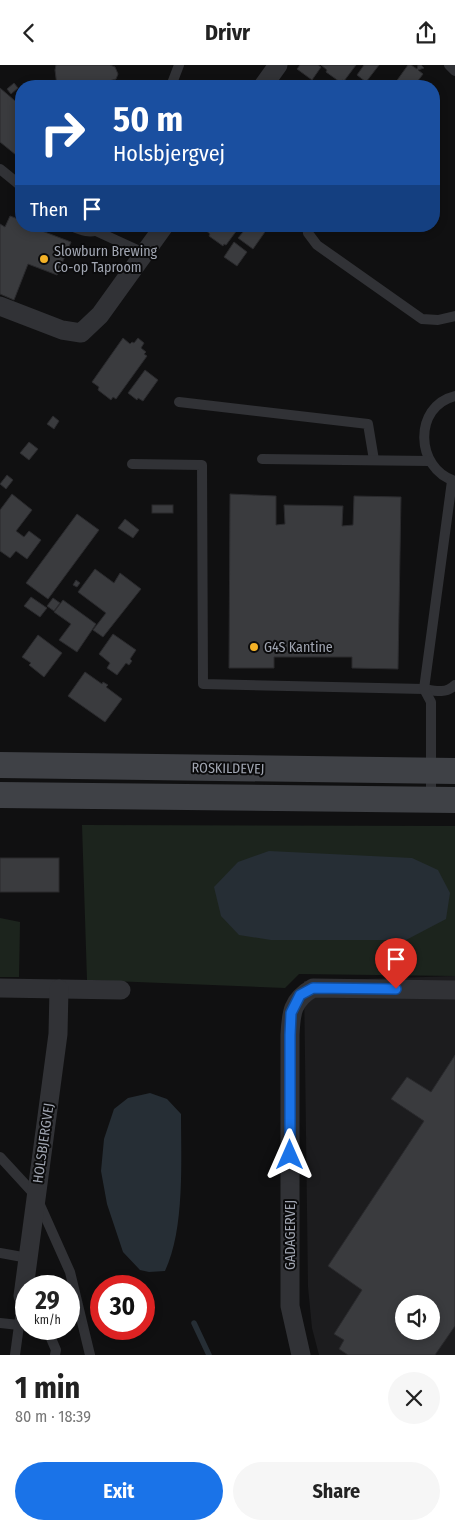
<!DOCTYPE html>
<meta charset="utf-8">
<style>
body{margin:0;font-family:"Fira Sans Condensed",sans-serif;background:#f6f6f6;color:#222;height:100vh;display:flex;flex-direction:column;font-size:19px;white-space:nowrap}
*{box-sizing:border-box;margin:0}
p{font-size:16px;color:#767676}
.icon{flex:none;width:28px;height:28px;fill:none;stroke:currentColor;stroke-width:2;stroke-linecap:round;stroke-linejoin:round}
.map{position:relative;height:1290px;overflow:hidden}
.drawer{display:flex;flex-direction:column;background:#fff;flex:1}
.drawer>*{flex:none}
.banner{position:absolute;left:15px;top:15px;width:425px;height:152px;border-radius:20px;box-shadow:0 2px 8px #0003;background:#1a4fa0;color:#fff;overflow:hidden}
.buttons{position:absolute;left:395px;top:1230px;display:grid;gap:10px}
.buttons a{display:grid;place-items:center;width:45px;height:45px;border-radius:50%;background:#fff;box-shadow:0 2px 8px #0003;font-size:25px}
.speed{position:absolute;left:15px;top:1210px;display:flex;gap:10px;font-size:25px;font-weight:700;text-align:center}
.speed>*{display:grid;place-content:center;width:65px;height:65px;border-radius:50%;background:#fff;box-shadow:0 2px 8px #0003;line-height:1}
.speed small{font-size:12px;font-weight:400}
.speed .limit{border:8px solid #d22;background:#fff;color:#111}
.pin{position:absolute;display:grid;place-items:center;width:42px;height:42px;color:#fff;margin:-51px -21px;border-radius:50% 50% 50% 0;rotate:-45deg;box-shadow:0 0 5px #0007}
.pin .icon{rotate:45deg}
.me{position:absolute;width:55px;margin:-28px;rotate:0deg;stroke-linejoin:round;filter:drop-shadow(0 0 4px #0008)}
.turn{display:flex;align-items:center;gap:18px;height:105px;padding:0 15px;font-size:22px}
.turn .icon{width:65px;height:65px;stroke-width:2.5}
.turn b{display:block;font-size:35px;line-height:42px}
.then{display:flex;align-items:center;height:48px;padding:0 15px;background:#0003;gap:10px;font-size:19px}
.round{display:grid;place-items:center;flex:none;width:52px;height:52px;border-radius:26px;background:#f6f6f6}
.head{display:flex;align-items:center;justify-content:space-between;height:85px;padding:0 15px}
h1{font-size:30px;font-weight:700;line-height:38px}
.action{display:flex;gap:10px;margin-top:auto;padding:10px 15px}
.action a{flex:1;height:58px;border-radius:30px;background:#1a73e8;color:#fff;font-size:20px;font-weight:700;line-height:58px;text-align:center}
.action a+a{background:#f6f6f6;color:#222}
header{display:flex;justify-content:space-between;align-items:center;height:65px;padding:0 15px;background:#fff;font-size:22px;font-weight:700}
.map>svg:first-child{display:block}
.built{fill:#1c1c1e;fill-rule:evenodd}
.green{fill:#1c241d}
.water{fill:#262e35}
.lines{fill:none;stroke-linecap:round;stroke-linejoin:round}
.stream{stroke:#262e35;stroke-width:5.5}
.building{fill:#3a3b3e;stroke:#2a2a2d;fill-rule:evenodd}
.lane{stroke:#313236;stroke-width:10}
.street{stroke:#313236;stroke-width:19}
.secondary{stroke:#3f4146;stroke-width:26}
.route-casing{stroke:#114b97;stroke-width:12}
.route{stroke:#1a73e8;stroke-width:9}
.poi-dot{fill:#f3b126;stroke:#0b0b0c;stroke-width:2}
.labels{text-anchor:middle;stroke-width:4;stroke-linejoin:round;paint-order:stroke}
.poi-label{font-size:14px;fill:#a1a6b2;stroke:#0b0b0c;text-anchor:start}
.street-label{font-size:14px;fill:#a1a6b2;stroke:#0b0b0c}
</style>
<header><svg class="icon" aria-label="back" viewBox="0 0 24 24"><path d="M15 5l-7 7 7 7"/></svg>Drivr<svg class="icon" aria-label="share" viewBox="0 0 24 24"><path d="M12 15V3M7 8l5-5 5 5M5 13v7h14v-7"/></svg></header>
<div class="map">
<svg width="455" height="1290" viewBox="0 0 455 1290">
<rect width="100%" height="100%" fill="#101011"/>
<path class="built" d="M455,911v379h-136l-7,-27 -4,-41 -4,-306zM404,1239h27v27h-27z"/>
<g class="green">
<path d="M82,760l373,1v150l-156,-2 -14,14 -198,-8z"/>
<path d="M0,853l20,4 -1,55h-19z"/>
</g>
<g class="water">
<path d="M269,786l143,7 26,12 12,23 -4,26 -40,21h-135l-32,-5 -18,-19 -7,-29 24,-25z"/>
<path d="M150,1028l17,6 14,15c0,46 4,115 -16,157l-16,1 -9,-2 -17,-18 -16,-48 -6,-33 3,-32 10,-30 14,-11z"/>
</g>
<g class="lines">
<path class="stream" d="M194,1258l15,32"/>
</g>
<g class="building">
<path d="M56,0h54l5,2 3,7 -2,5 -7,2 -2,5h-50l-2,-16z"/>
<path d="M300,0h18l3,2 -9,13 -15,-11z"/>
<path d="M321,0h35l-12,16 -2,-1 -2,2 -14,-10 1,-2z"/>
<path d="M364,0h15l-13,17 -9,-7z"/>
<path d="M408,0h3l6,4 1,-4h3l3,3 -6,2 5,4 -9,12h-21z"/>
<path d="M14,18l4,5 -7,6 -4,-5z"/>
<path d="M0,23l21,18v53l-21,-17z"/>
<path d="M10,151l11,4v6h15l7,3 -1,2 29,11 -14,33 -29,-11 -14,36 -14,-6v-70l5,3z"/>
<path d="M204,161h36l-14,19 -2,-1 -1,2 -14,-10 1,-2 -7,-6z"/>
<path d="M248,161h15l4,3 -14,20 -15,-11z"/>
<path d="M234,177l13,10 -10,14 -13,-9z"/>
<path d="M123,273l7,6 2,-2 2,1 4,-5 6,5 -3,5 5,4 -2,2 3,2 -31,43 -3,-2 -2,3 -13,-10 1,-3 -7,-5z"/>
<path d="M145,305l13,10 -15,21 -5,-3 -1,2 -9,-7z"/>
<path d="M53,351l6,5 -5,8 -7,-5z"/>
<path d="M29,377l9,7 -9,11 -9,-7z"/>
<path d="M7,410l6,5 -7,9 -6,-5z"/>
<path d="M12,429l20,16 -16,21 8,6 5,-6 12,9 -14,19 -11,-8 -6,7 -10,-7v-41z"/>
<path d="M230,429l46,2v29l9,-1 -1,-19 59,1 -1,20 11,-1 1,-29 47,1 -3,172 -46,-1v-11h-78v11h-45z"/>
<rect x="152" y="440" width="21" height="8"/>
<path d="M77,449l22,16 -51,69 -22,-16z"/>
<path d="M125,454l14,11 -6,8 -15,-10z"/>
<path d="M95,504l19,14 6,-10 21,16 -38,48 -10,-7 13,-17 -28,-21z"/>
<path d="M76,515l4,3 -3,4 -4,-2z"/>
<path d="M31,532l16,11 -7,9 -16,-11z"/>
<path d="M53,533l7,5 -6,8 -7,-5z"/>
<path d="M63,535l33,24 -19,28 -18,-12 12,-16 -17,-12z"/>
<path d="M113,569l23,16 -6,9 2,2 -3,4 -3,-2 -9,12 -10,-7 3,-5 -11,-9z"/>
<path d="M38,570l24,18 -18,24 -15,-12 2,-2 -9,-6z"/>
<path d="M85,607l17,12 1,-2 5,3 -2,2 16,12 -17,23 -37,-26z"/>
<rect x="0" y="793" width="59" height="34"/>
<path d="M455,990v271l-20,29h-87l-9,-6 5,-9 -10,-6 28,-44 -34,-24 96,-145 -33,-22 16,-22 24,15zM404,1239h27v27h-27z"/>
</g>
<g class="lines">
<g class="lane">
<path d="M449,0l6,6"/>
<path d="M171,21l8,-21"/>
<path d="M0,104l21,17"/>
<path d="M71,161c9,4 21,9 29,2"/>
<path d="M307,161l1,7 9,12 105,74 16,1 17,-4"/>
<path d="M96,166l48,22"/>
<path d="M455,331c-42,10 -40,73 0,85"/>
<path d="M179,337l189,22 6,36"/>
<path d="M262,394l167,2"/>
<path d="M132,399l70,1 1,219 221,5c11,2 22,5 31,-4"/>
<path d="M431,734v-97l-7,-13 28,-208"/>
<path d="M0,1092l36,39 34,76 20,83"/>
<path d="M0,1188l28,5"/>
<path d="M0,1258l19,2"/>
<path d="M47,1264l9,21 -1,5"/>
<path d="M15,1290l8,-59"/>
</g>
<g class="street">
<path d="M263,21l15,-21"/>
<path d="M0,241l62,24 19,3 19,-18 64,-89"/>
<path d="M0,923l121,2"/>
<path d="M23,1231l35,-262 1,-45"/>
<path d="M301,1290l-11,-49v-271c1,-22 2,-35 23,-47l142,2"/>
</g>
<g class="secondary">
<path d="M0,700l455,6"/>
<path d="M0,730l455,5"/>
</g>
</g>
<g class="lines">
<defs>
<path id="route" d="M290,1090v-120l1,-22 9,-18 13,-7 83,1"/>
</defs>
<use href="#route" class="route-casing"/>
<use href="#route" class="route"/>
</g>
<g class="poi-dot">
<circle cx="44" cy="194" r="5"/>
<circle cx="254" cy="582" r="5"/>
</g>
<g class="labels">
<g class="poi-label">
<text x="54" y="191">Slowburn Brewing<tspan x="54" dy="16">Co-op Taproom</tspan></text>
<text x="264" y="587">G4S Kantine</text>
</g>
<g class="street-label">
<text transform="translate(228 703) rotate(1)" y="5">ROSKILDEVEJ</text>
<text transform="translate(43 1078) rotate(-82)" y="5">HOLSBJERGVEJ</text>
<text transform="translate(290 1170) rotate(-90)" y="5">GADAGERVEJ</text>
</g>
</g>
</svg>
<div class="buttons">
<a><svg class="icon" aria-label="sound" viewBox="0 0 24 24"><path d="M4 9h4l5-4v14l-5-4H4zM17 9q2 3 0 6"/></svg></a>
</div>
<div class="speed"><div>29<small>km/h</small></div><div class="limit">30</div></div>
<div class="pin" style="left:396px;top:924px;background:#d93025"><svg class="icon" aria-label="arrive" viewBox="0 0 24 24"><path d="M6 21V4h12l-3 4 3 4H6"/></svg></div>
<svg class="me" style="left:290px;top:1090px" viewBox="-20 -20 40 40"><path d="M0-17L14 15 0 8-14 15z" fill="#1a73e8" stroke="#fff" stroke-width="4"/></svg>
<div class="banner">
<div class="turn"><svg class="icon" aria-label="right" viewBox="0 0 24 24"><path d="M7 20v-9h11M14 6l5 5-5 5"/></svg><div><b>50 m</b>Holsbjergvej</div></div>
<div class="then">Then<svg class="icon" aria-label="arrive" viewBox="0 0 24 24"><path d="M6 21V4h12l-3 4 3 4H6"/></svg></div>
</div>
</div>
<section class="drawer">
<div class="head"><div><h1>1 min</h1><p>80 m · 18:39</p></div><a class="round"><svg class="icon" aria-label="close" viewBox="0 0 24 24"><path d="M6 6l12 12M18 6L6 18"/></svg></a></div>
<div class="action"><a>Exit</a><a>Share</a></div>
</section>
